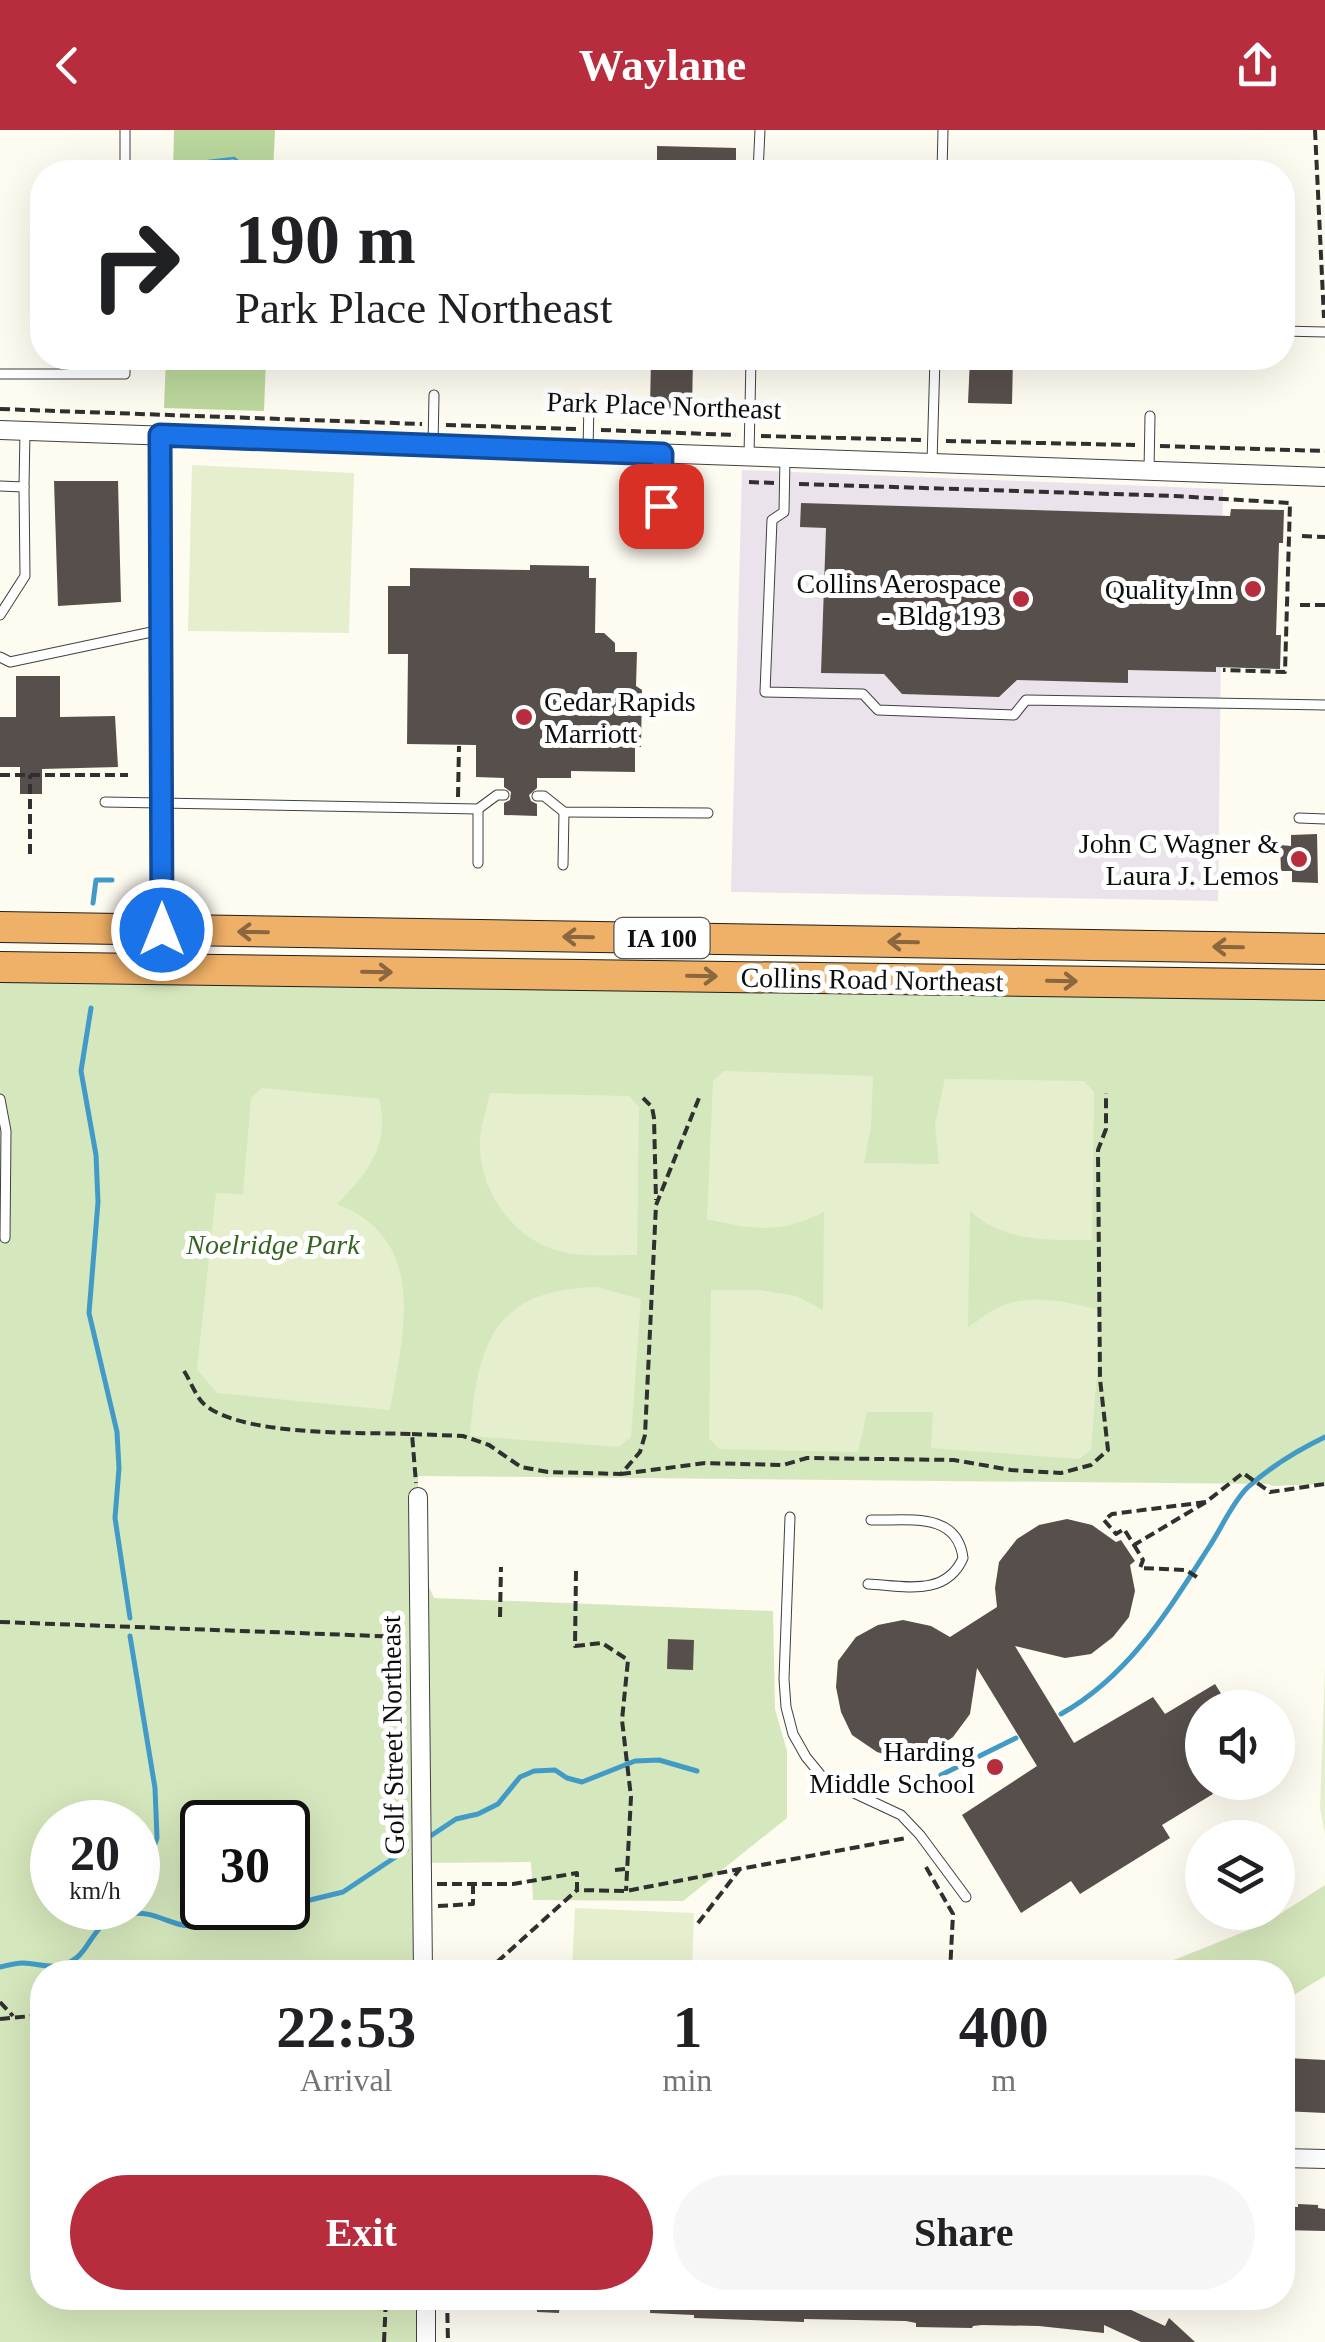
<!DOCTYPE html>
<style>
body{margin:0;font-family:"Times New Roman",serif;background:#f6f6f6;color:#202124;height:100vh;display:flex;flex-direction:column;font-size:38px;white-space:nowrap}
*{box-sizing:border-box;margin:0}
p{font-size:32px;color:#757577}
.icon{flex:none;width:55px;height:55px;fill:none;stroke:currentColor;stroke-width:2;stroke-linecap:round;stroke-linejoin:round}
.map{position:relative;flex:1;overflow:hidden}
.panel{position:absolute;left:30px;top:1830px;width:1265px;height:350px;display:flex;flex-direction:column;background:#fff;border-radius:40px;box-shadow:0 10px 40px #0002}
.panel>*{flex:none}
.top-card{position:absolute;left:30px;top:30px;width:1265px;height:210px;border-radius:40px;box-shadow:0 10px 40px #0002;background:#fff;color:#202124;overflow:hidden}
.controls{position:absolute;left:1185px;top:1560px;display:grid;gap:20px}
.controls a{display:grid;place-items:center;width:110px;height:110px;border-radius:50%;background:#fff;box-shadow:0 10px 40px #0002;font-size:50px}
.speed{position:absolute;left:30px;top:1670px;display:flex;gap:20px;font-size:50px;font-weight:700;text-align:center}
.speed>*{display:grid;place-content:center;width:130px;height:130px;border-radius:50%;background:#fff;box-shadow:0 10px 40px #0002;line-height:1}
.speed small{font-size:25px;font-weight:400}
.speed .limit{border:5px solid #111;border-radius:15px;background:#fff;color:#111}
.pin{position:absolute;display:grid;place-items:center;width:85px;height:85px;color:#fff;margin:-42px;border-radius:20px;box-shadow:0 5px 15px #0006}
.me{position:absolute;width:110px;margin:-55px;rotate:0deg;stroke-linejoin:round;filter:drop-shadow(0 0 8px #0008)}
.turn{display:flex;align-items:center;gap:35px;height:210px;padding:0 40px;font-size:45px}
.turn .icon{width:130px;height:130px;stroke-width:2.5}
.turn b{display:block;font-size:70px;line-height:85px}
.eta{display:flex;justify-content:space-evenly;align-items:center;height:170px;text-align:center}
.eta b{font-size:60px;font-weight:700;line-height:70px}
.cta{display:flex;gap:20px;margin-top:auto;padding:20px 40px}
.cta a{flex:1;height:115px;border-radius:60px;background:#b82d3d;color:#fff;font-size:40px;font-weight:700;line-height:115px;text-align:center}
.cta a+a{background:#f6f6f6;color:#202124}
header{display:flex;justify-content:space-between;align-items:center;height:130px;padding:0 40px;background:#b82d3d;color:#fff;font-size:45px;font-weight:700}
.map>svg:first-child{display:block}
.industrial{fill:#ebe3ec}
.green{fill:#d5e7bc;fill-rule:evenodd}
.forest{fill:#bbd79c}
.pitch{fill:#e6efcd}
.water{fill:#b8e1f3;stroke:#429bc7;stroke-width:2.5}
.lines{fill:none;stroke-linecap:round;stroke-linejoin:round}
.stream{stroke:#429bc7;stroke-width:5}
.building{fill:#574f4b}
.service-casing{stroke:#414141;stroke-width:11}
.minor-casing{stroke:#414141;stroke-width:20}
.trunk-casing{stroke:#1f1f1f;stroke-width:32}
.path{stroke:#303030;stroke-width:4;stroke-dasharray:10 5;stroke-linecap:butt}
.service{stroke:#fff;stroke-width:9}
.minor{stroke:#fff;stroke-width:18}
.trunk{stroke:#efb067;stroke-width:30}
.oneway{stroke:#8a673f}
.route-casing{stroke:#114b97;stroke-width:25}
.route{stroke:#1a73e8;stroke-width:18}
.poi-dot{fill:#b82d3d;stroke:#fff;stroke-width:4}
.labels{text-anchor:middle;stroke-width:10;stroke-linejoin:round;paint-order:stroke}
.shield{fill:#fff;stroke:#565656;stroke-width:2.5}
.shield-label{font-size:25px;font-weight:bold;fill:#0e0e0e}
.street-label{font-size:28px;fill:#0e0e0e;stroke:#fff}
.poi-label{font-size:28px;fill:#0e0e0e;stroke:#fff;text-anchor:end}
.park-label{font-size:28px;font-style:italic;fill:#346322;stroke:#fff}
</style>
<header><svg class="icon" aria-label="back" viewBox="0 0 24 24"><path d="M15 5l-7 7 7 7"/></svg>Waylane<svg class="icon" aria-label="share" viewBox="0 0 24 24"><path d="M12 15V3M7 8l5-5 5 5M5 13v7h14v-7"/></svg></header>
<div class="map">
<svg width="1325" height="2212" viewBox="0 0 1325 2212">
<rect width="100%" height="100%" fill="#fefbf1"/>
<path class="industrial" d="M742,340l481,19 -5,412 -487,-9z"/>
<g class="green">
<path d="M0,837l1325,18v499l-53,2 -3,-2 -851,-8v87l16,35 339,13 2,98 12,42v67l-104,83 -150,-1 -2,-38 -109,1 1,109h-381v326h384v44h-426zM52,1692h86v86h-86zM202,1692h86v86h-86z"/>
<path d="M1325,1755v91l-41,25 -2,-29h-138l122,-49z"/>
</g>
<g class="forest">
<path d="M174,0h101l-2,42h-100z"/>
<path d="M166,228h100l-2,53 -100,-3z"/>
</g>
<g class="pitch">
<path d="M192,335l162,8 -5,160 -161,-2z"/>
<path d="M724,941l149,5 -2,50 -7,37 75,1 -4,-40 10,-45 139,2 10,11 -2,148c-43,0 -89,2 -122,-29l-2,116c6,-3 12,-9 19,-13 36,-24 77,-13 115,-3l-11,139 -12,9 -148,-11 2,-36h-66l-9,40 -139,-3 -10,-11 2,-148h50l35,6 27,14 1,-98c-43,22 -71,18 -117,7l6,-138z"/>
<path d="M262,958l117,11c12,45 -12,75 -42,105 93,36 66,131 53,206l-173,-17 -20,-24 19,-176 27,1 8,-96z"/>
<path d="M490,963l139,3 10,11 -2,148c-27,0 -59,3 -85,-6 -44,-16 -74,-63 -72,-110 1,-15 7,-31 10,-46z"/>
<path d="M597,1157l44,12 -10,138 -12,10 -149,-11c7,-91 23,-147 127,-149z"/>
<path d="M1325,1538v166l-5,-26z"/>
<path d="M575,1778l119,5 -2,59h-120z"/>
</g>
<path class="water" d="M234,28l19,14h-47l3,-11z"/>
<g class="lines">
<g class="stream">
<path d="M93,773l3,-23h16"/>
<path d="M91,878l-10,63 15,84 2,47 -9,111 28,119 2,36 -4,50 15,100"/>
<path d="M130,1506l25,152 2,50 -19,53"/>
<path d="M1061,1584c68,-38 107,-103 148,-167 12,-18 23,-44 38,-59 22,-20 51,-38 78,-51"/>
<path d="M941,1645l75,-37"/>
<path d="M432,1705l24,-16 22,-5 20,-10 22,-27 14,-6 21,-1 12,8 15,4 53,-21 24,-1 38,11"/>
<path d="M255,1778l2,6 12,4 30,-2 7,-15 37,-9 63,-42"/>
<path d="M0,1837c8,-2 16,-4 23,-4 13,0 28,6 40,2 32,-10 23,-44 65,-51 39,-7 56,34 95,-6"/>
</g>
</g>
<g class="building">
<path d="M657,16l79,2v24h-79z"/>
<path d="M651,228h42l-1,51 -42,-1z"/>
<path d="M970,228h43l-1,46 -44,-1z"/>
<path d="M54,351h64l3,121 -63,4z"/>
<path d="M801,373l429,13 1,-7 53,1 -1,33h-4l-3,92h5l-1,34 -64,-2v5l-88,-2v13l-111,-3 -18,17 -97,-3 -18,-20 -63,-1 5,-145 -26,-1z"/>
<path d="M530,435l59,1v12h7l-1,55h9l11,10v9h22l-1,34 6,4 -1,57h-6v25l-64,-1v7h-34v10l-8,7 2,6 6,3v12l-33,-1v-12l6,-3 1,-8 -7,-5v-9l-28,-1v-32l-69,-1 1,-90h-20v-68h22v-18l120,2z"/>
<path d="M16,546h44v41l55,-1 3,51 -76,2v25h-22v-27h-20v-50h16z"/>
<path d="M1317,704l1,49 -26,-1v-11h-11l-1,-26 11,1v-11z"/>
<path d="M1067,1389l25,6 24,17 5,-2 14,21 -5,4 5,26 -6,26 -16,20 -22,17 -26,4 -50,-12 59,97 79,-46 12,17 50,-30 15,24h-28v74h4l7,12 -51,31 8,13 -90,56 -9,-13 -50,32 -59,-98 75,-49 -60,-98 -7,46 -17,23 -26,18 2,5 -27,5 -2,-6 -23,-7 -25,-17 -11,-23 -5,-25 2,-26 18,-24 22,-12 25,-5 28,6 19,11 47,-30 -2,-19 4,-26 18,-23 22,-14z"/>
<path d="M668,1509l26,1 -1,30 -26,-1z"/>
<path d="M1287,1928l38,2v53l-43,-2z"/>
<path d="M1298,2074l20,1v3l7,1v22l-43,-1v-23h16z"/>
<path d="M537,2168h23l-1,15 -22,-1z"/>
<path d="M651,2168h242l177,4v4l34,1 1,-9h22v10l38,18 4,-8 26,24h-54l-37,-17v8l-65,-7 -57,-1 -9,1 -1,2 -56,-1v-4l-10,-2 -102,-2v3l-110,-4v-3l-44,-2z"/>
</g>
<g class="lines">
<defs>
<g id="service">
<path d="M125,0v42"/>
<path d="M758,42l2,-42"/>
<path d="M942,42l1,-42"/>
<path d="M1282,201l43,1"/>
<path d="M0,244h125v-16"/>
<path d="M433,315l1,-50"/>
<path d="M588,321l1,-51"/>
<path d="M749,326l2,-98"/>
<path d="M785,327l-1,55 -12,8 -7,172 98,2 15,16 136,5 12,-15 299,5"/>
<path d="M932,332l3,-104"/>
<path d="M1149,340l1,-54"/>
<path d="M0,356l24,1 1,-56"/>
<path d="M661,376l1,-52"/>
<path d="M0,485l25,-39 -1,-89"/>
<path d="M0,527l10,5 151,-32"/>
<path d="M537,666h7l20,16 144,1"/>
<path d="M105,672l373,7 19,-14h7"/>
<path d="M478,679v54"/>
<path d="M1299,688l26,1"/>
<path d="M563,735l1,-53"/>
<path d="M0,969l6,32 -1,107"/>
<path d="M790,1387l-6,162 2,28 7,27 13,23 18,22 77,36 19,20 46,62"/>
<path d="M868,1454c36,2 78,13 95,-26 -6,-47 -55,-37 -92,-38"/>
</g>
<g id="minor">
<path d="M0,300l1325,47"/>
<path d="M160,305l2,495"/>
<path d="M418,1367l5,475"/>
<path d="M1282,2028l43,1"/>
<path d="M426,2168v44"/>
</g>
<g id="trunk">
<path d="M0,797l1325,22"/>
<path d="M0,837l1325,18"/>
</g>
</defs>
<use href="#service" class="service-casing"/>
<use href="#minor" class="minor-casing"/>
<use href="#trunk" class="trunk-casing"/>
<g class="path">
<path d="M1315,0l9,188"/>
<path d="M0,279l422,15"/>
<path d="M446,295l131,4"/>
<path d="M601,300l135,5"/>
<path d="M761,306l160,4"/>
<path d="M946,311l189,4"/>
<path d="M1160,316l165,5"/>
<path d="M749,352l25,1"/>
<path d="M799,354l376,12 115,7 -5,169 -62,-2"/>
<path d="M1302,406l23,1"/>
<path d="M1300,475h25"/>
<path d="M0,645h128"/>
<path d="M458,667l1,-51"/>
<path d="M30,724v-79"/>
<path d="M643,968l9,9 2,11 2,82"/>
<path d="M184,1241c6,9 12,26 20,33 37,33 158,28 208,30l4,49"/>
<path d="M412,1304l51,2 26,9 32,22 27,5 73,2 19,-22 5,-17 11,-230 43,-107"/>
<path d="M621,1344l84,-11 78,2 24,-7 147,2 57,10 50,3 30,-8 17,-15 -8,-71 -2,-229 8,-21v-36"/>
<path d="M1206,1372l-94,12 -8,6 12,14 8,-5 10,16 72,-43 37,-29 27,19 55,-8"/>
<path d="M1134,1415l9,15 -3,8 46,2 14,9"/>
<path d="M576,1441l-1,75 27,-3 26,17 -6,60 9,77 -5,94"/>
<path d="M500,1487l1,-50"/>
<path d="M0,1492l405,15"/>
<path d="M926,1737l27,47 -3,58"/>
<path d="M615,1740l11,-1"/>
<path d="M437,1754h76l64,-11v17l49,1 114,-22"/>
<path d="M438,1776l35,-2v-19"/>
<path d="M698,1793l42,-54 166,-31"/>
<path d="M486,1842l91,-82"/>
<path d="M0,1872l13,14"/>
<path d="M0,1889l42,-4"/>
<path d="M447,2168l1,44"/>
<path d="M384,2212l2,-44"/>
</g>
<use href="#service" class="service"/>
<use href="#minor" class="minor"/>
<use href="#trunk" class="trunk"/>
</g>
<defs><path id="oneway-shaft" d="M-6 0H5M1.5-3L5.5 0L1.5 3" fill="none" stroke-width="1.6" stroke-linecap="round" stroke-linejoin="round" transform="scale(2.5)"/></defs>
<g class="oneway">
<use href="#oneway-shaft" transform="translate(253 802) rotate(-179)"/>
<use href="#oneway-shaft" transform="translate(578 807) rotate(-179)"/>
<use href="#oneway-shaft" transform="translate(903 812) rotate(-179)"/>
<use href="#oneway-shaft" transform="translate(1228 817) rotate(-179)"/>
<use href="#oneway-shaft" transform="translate(377 842) rotate(1)"/>
<use href="#oneway-shaft" transform="translate(702 846) rotate(1)"/>
<use href="#oneway-shaft" transform="translate(1062 851) rotate(1)"/>
</g>
<g class="lines">
<defs>
<path id="route" d="M162,800l-2,-495 502,19 -1,52"/>
</defs>
<use href="#route" class="route-casing"/>
<use href="#route" class="route"/>
</g>
<g class="poi-dot">
<circle cx="1253" cy="459" r="10"/>
<circle cx="1021" cy="469" r="10"/>
<circle cx="524" cy="587" r="10"/>
<circle cx="1299" cy="729" r="10"/>
<circle cx="995" cy="1637" r="10"/>
</g>
<g class="labels">
<rect class="shield" x="614.5" y="788" width="95" height="40" rx="8"/>
<g class="shield-label">
<text x="662" y="817">IA 100</text>
</g>
<g class="street-label">
<text transform="translate(664 275) rotate(2)" y="10">Park Place Northeast</text>
<text transform="translate(872 849) rotate(1)" y="10">Collins Road Northeast</text>
<text transform="translate(392 1605) rotate(-91)" y="10">Golf Street Northeast</text>
</g>
<g class="poi-label">
<text x="1001" y="463">Collins Aerospace<tspan x="1001" dy="32">- Bldg 193</tspan></text>
<text x="1233" y="469">Quality Inn</text>
<text x="544" y="581" text-anchor="start">Cedar Rapids<tspan x="544" dy="32">Marriott</tspan></text>
<text x="1279" y="723">John C Wagner &amp;<tspan x="1279" dy="32">Laura J. Lemos</tspan></text>
<text x="975" y="1631">Harding<tspan x="975" dy="32">Middle School</tspan></text>
</g>
<g class="park-label">
<text x="273" y="1124">Noelridge Park</text>
</g>
</g>
</svg>
<div class="controls">
<a><svg class="icon" aria-label="sound" viewBox="0 0 24 24"><path d="M4 9h4l5-4v14l-5-4H4zM17 9q2 3 0 6"/></svg></a>
<a><svg class="icon" aria-label="layers" viewBox="0 0 24 24"><path d="M12 4l9 5-9 5-9-5zM3 14l9 5 9-5"/></svg></a>
</div>
<div class="speed"><div>20<small>km/h</small></div><div class="limit">30</div></div>
<div class="pin" style="left:661px;top:376px;background:#d93025"><svg class="icon" aria-label="arrive" viewBox="0 0 24 24"><path d="M6 21V4h12l-3 4 3 4H6"/></svg></div>
<svg class="me" style="left:162px;top:800px" viewBox="-20 -20 40 40"><circle r="17" fill="#1a73e8" stroke="#fff" stroke-width="3"/><path d="M0-11L8 9 0 5-8 9z" fill="#fff"/></svg>
<div class="top-card">
<div class="turn"><svg class="icon" aria-label="right" viewBox="0 0 24 24"><path d="M7 20v-9h11M14 6l5 5-5 5"/></svg><div><b>190 m</b>Park Place Northeast</div></div>
</div>
<section class="panel">
<div class="eta">
<div><b>22:53</b><p>Arrival</p></div>
<div><b>1</b><p>min</p></div>
<div><b>400</b><p>m</p></div>
</div>
<div class="cta"><a>Exit</a><a>Share</a></div>
</section>
</div>
